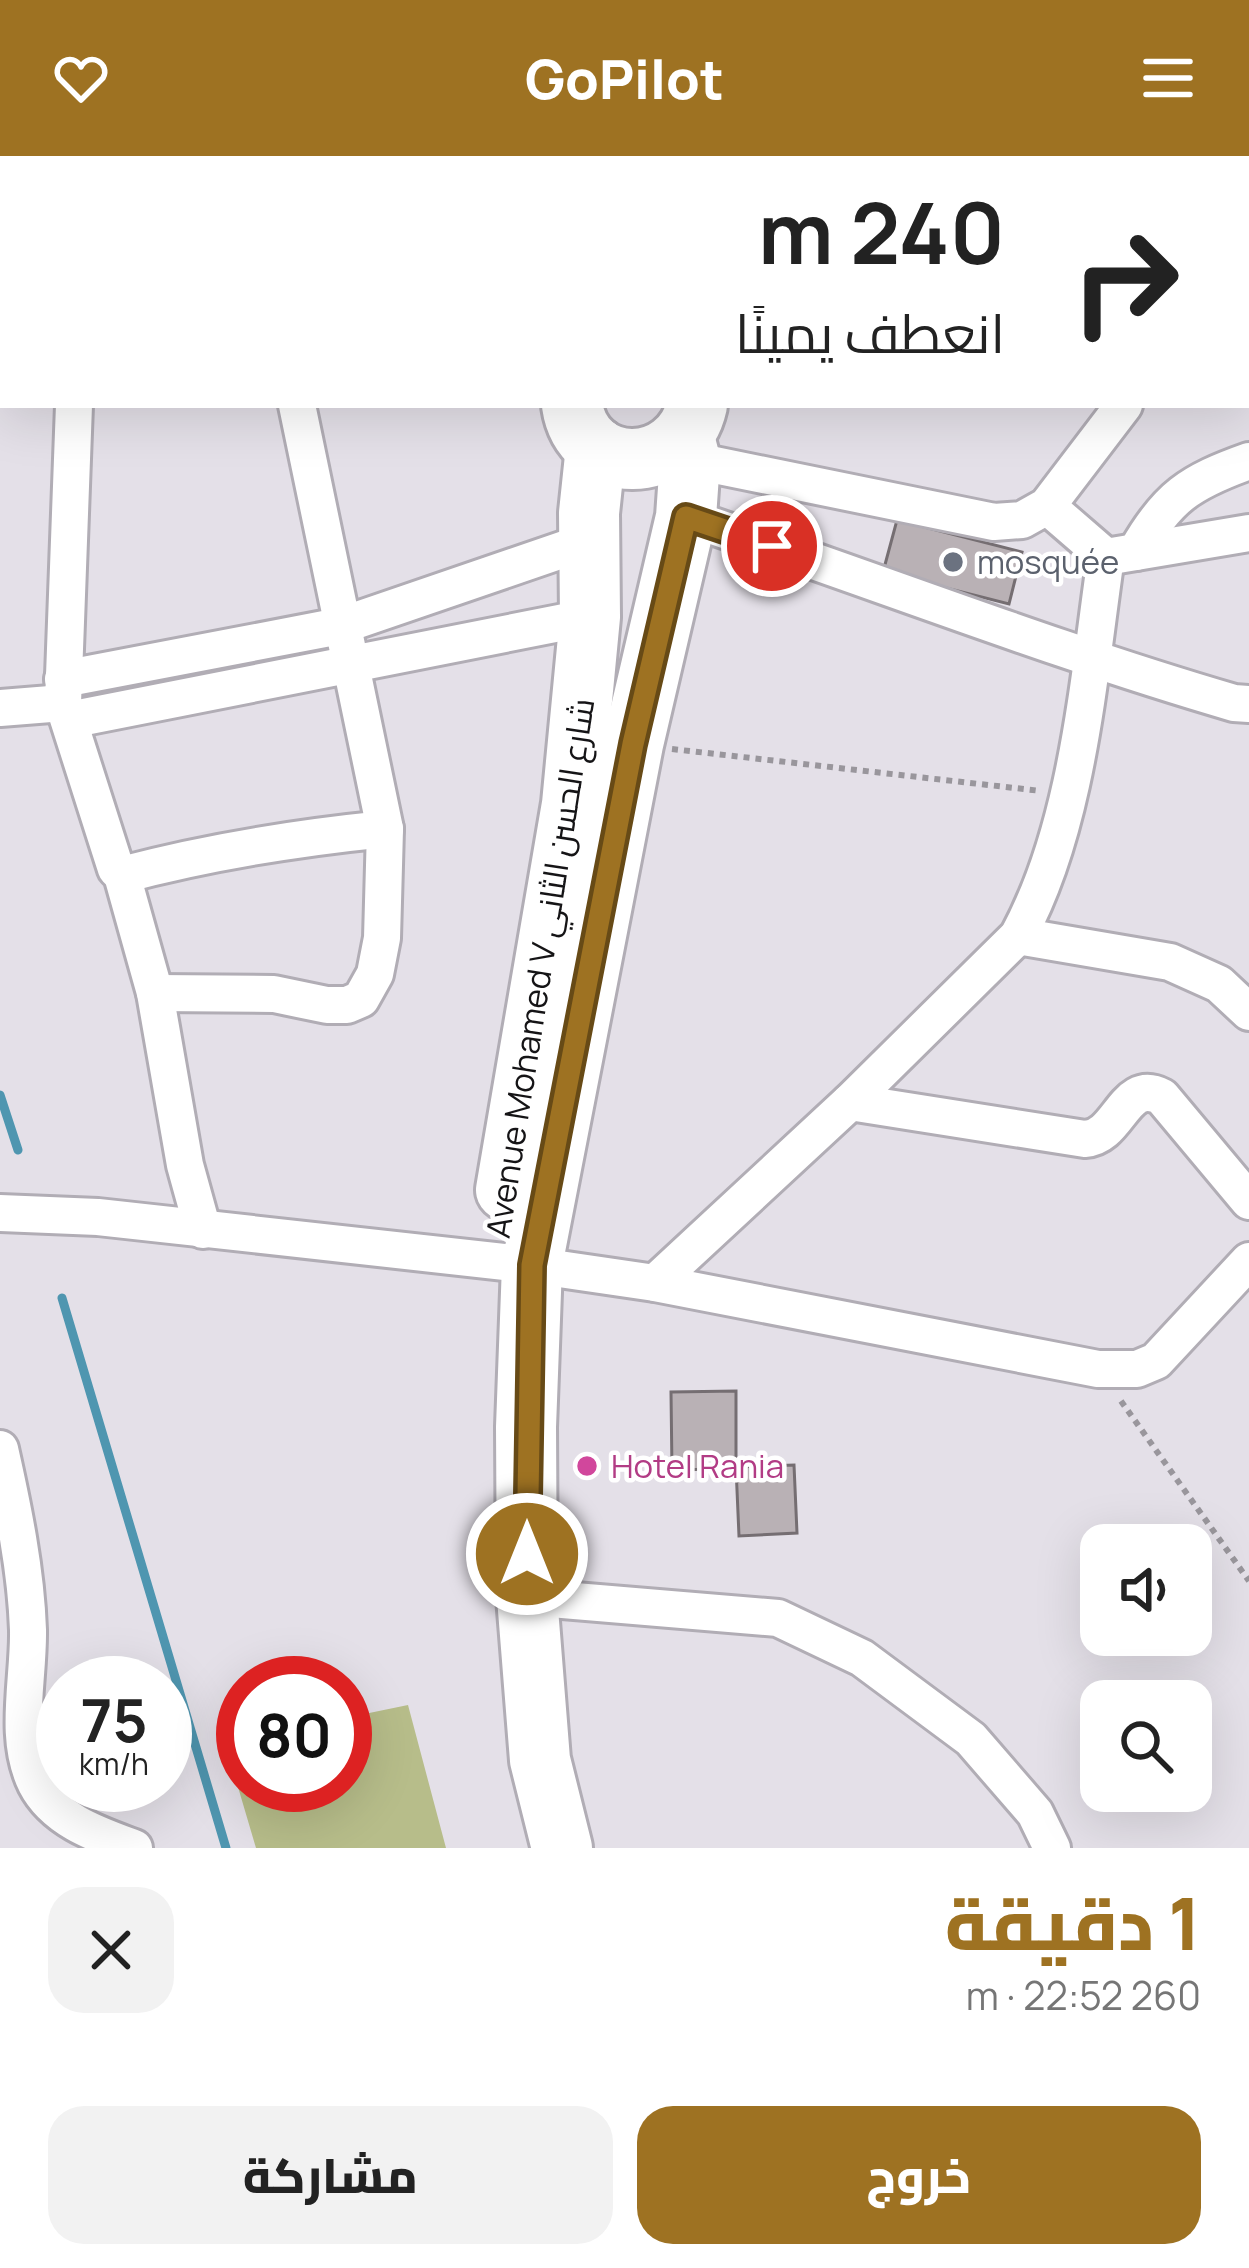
<!DOCTYPE html>
<html lang="ar">
<meta charset="utf-8">
<style>
body{margin:0;font-family:Manrope,Cairo,sans-serif;background:#f2f2f2;color:#222;direction:rtl;height:100vh;display:flex;flex-direction:column;font-size:45px;white-space:nowrap}
*{box-sizing:border-box;margin:0}
p{font-size:39px;color:#767676}
.icon{flex:none;width:66px;height:66px;fill:none;stroke:currentColor;stroke-width:2;stroke-linecap:round;stroke-linejoin:round}
.map{position:relative;height:1692px;overflow:hidden;direction:ltr}
.side{display:flex;flex-direction:column;background:#fff;flex:1}
.side>*{flex:none}
.top-card{position:absolute;left:0px;top:0px;width:1251px;height:252px;box-shadow:0 12px 48px #0002;direction:rtl;background:#fff;color:#222;overflow:hidden}
.fabs{position:absolute;left:1080px;top:1368px;display:grid;gap:24px}
.fabs a{display:grid;place-items:center;width:132px;height:132px;border-radius:24px;background:#fff;box-shadow:0 12px 48px #0002;font-size:60px}
.speed{position:absolute;left:36px;top:1500px;display:flex;gap:24px;font-size:60px;font-weight:700;text-align:center}
.speed>*{display:grid;place-content:center;width:156px;height:156px;border-radius:50%;background:#fff;box-shadow:0 12px 48px #0002;line-height:1}
.speed small{font-size:30px;font-weight:400}
.speed .limit{border:18px solid #d22;background:#fff;color:#111}
.pin{position:absolute;display:grid;place-items:center;width:102px;height:102px;color:#fff;margin:-51px;border:6px solid #fff;border-radius:50%;box-shadow:0 3px 12px #0007}
.me{position:absolute;width:132px;margin:-66px;rotate:0deg;stroke-linejoin:round;filter:drop-shadow(0 0 9px #0008)}
.turn{display:flex;align-items:center;gap:42px;height:252px;padding:0 48px;font-size:54px}
.turn .icon{width:156px;height:156px;stroke-width:2.5}
.turn b{display:block;font-size:84px;line-height:102px}
.round{display:grid;place-items:center;flex:none;width:126px;height:126px;border-radius:36px;background:#f2f2f2}
.head{display:flex;align-items:center;justify-content:space-between;height:204px;padding:0 48px}
h1{font-size:72px;font-weight:800;line-height:90px;color:#9e7222}
.primary-button{display:flex;gap:24px;margin-top:auto;padding:24px 48px}
.primary-button a{flex:1;height:138px;border-radius:36px;background:#9e7222;color:#fff;font-size:48px;font-weight:800;line-height:138px;text-align:center}
.primary-button a+a{background:#f2f2f2;color:#222}
header{display:flex;justify-content:space-between;align-items:center;height:156px;padding:0 48px;background:#9e7222;color:#fff;font-size:54px;font-weight:800}
.map>svg:first-child{display:block}
.green{fill:#b7bd8a}
.lines{fill:none;stroke-linecap:round;stroke-linejoin:round}
.stream{stroke:#4f96b0;stroke-width:9}
.building{fill:#b9b1b5;stroke:#756e72;stroke-width:3}
.minor-casing{stroke:#b1adb5;stroke-width:42}
.secondary-casing{stroke:#b1adb5;stroke-width:57}
.trunk-casing{stroke:#b1adb5;stroke-width:66}
.path{stroke:#99969c;stroke-width:6;stroke-dasharray:6 6;stroke-linecap:butt}
.minor{stroke:#fff;stroke-width:36}
.secondary{stroke:#fff;stroke-width:51}
.trunk{stroke:#fff;stroke-width:60}
.route-casing{stroke:#674a16;stroke-width:30}
.route{stroke:#9e7222;stroke-width:21}
.worship-dot{fill:#6b7280;stroke:#fff;stroke-width:4.5}
.hotel-dot{fill:#d1479c;stroke:#fff;stroke-width:4.5}
.labels{text-anchor:middle;stroke-width:9;stroke-linejoin:round;paint-order:stroke}
.worship-label{font-size:33px;fill:#5b616d;stroke:#fff;text-anchor:start}
.street-label{font-size:33px;fill:#151416;stroke:#fff}
.hotel-label{font-size:33px;fill:#b23c85;stroke:#fff;text-anchor:start}
</style>
<header><svg class="icon" aria-label="menu" viewBox="0 0 24 24"><path d="M4 6h16M4 12h16M4 18h16"/></svg>GoPilot<svg class="icon" aria-label="heart" viewBox="0 0 24 24"><path d="M12 20l-8-8c-3-5 5-10 8-4 3-6 11-1 8 4z"/></svg></header>
<div class="map">
<svg width="1249" height="1692" viewBox="0 0 1249 1692">
<rect width="100%" height="100%" fill="#e4e0e8"/>
<path class="green" d="M408,1549l38,143h-190l-31,-105 18,-3v45h102v-67z"/>
<g class="lines">
<g class="stream">
<path d="M0,939l18,55"/>
<path d="M62,1142l164,550"/>
</g>
</g>
<g class="building">
<path d="M897,364l125,32 -13,52 -126,-32z"/>
<path d="M736,1235v76l-64,4 -1,-79z"/>
<path d="M794,1309l3,68 -58,3 -3,-69z"/>
</g>
<g class="lines">
<defs>
<g id="minor">
<path d="M1,0l2,3"/>
<path d="M251,0v3"/>
<path d="M1248,85l1,-2"/>
<path d="M0,180h3"/>
<path d="M74,249l-11,298 53,166 6,6 33,118 30,172 18,65"/>
<path d="M690,304l304,62 28,-2 25,-14 77,-101"/>
<path d="M1047,350l59,51 143,-24"/>
<path d="M686,361c183,61 363,132 548,186l15,1"/>
<path d="M1136,396c31,-55 54,-70 113,-91"/>
<path d="M63,523l277,-53 248,-85"/>
<path d="M0,552l63,-5"/>
<path d="M69,564l521,-103"/>
<path d="M122,719c86,-23 174,-37 263,-46"/>
<path d="M1018,780l152,26 49,22 30,28"/>
<path d="M155,837l119,1 53,11h20l14,-6 14,-25 7,-36 3,-109 -88,-424"/>
<path d="M850,946l235,37c35,-2 39,-62 77,-42l87,104"/>
<path d="M0,1057l98,4 434,48 123,18 443,86h39l19,-8 93,-100"/>
<path d="M655,1127l195,-181 168,-166c60,-110 70,-256 88,-379"/>
<path d="M0,1293c13,58 26,121 28,181 1,50 -15,108 8,154 19,37 63,51 98,64"/>
<path d="M527,1441l251,21 84,40 109,81 64,74 17,35"/>
</g>
<path id="secondary" d="M524,0v3"/>
<g id="trunk">
<path d="M727,3l1,-3"/>
<path d="M774,3l1,-3"/>
<path d="M572,249c11,73 109,71 125,0"/>
<path d="M506,1034l66,-386 18,-187 -1,-104 7,-66"/>
<path d="M562,1692l-22,-88 -13,-163 -1,-170 6,-162 101,-521 53,-227 4,-57 -6,-23"/>
</g>
</defs>
<use href="#minor" class="minor-casing"/>
<use href="#secondary" class="secondary-casing"/>
<use href="#trunk" class="trunk-casing"/>
<g class="path">
<path d="M1080,0l4,3"/>
<path d="M1092,3l2,-3"/>
<path d="M1195,3l2,-3"/>
<path d="M672,593l369,42"/>
<path d="M1121,1245l128,180"/>
</g>
<use href="#minor" class="minor"/>
<use href="#secondary" class="secondary"/>
<use href="#trunk" class="trunk"/>
</g>
<g class="lines">
<defs>
<path id="route" d="M527,1398l5,-289 101,-521 53,-227 86,29"/>
</defs>
<use href="#route" class="route-casing"/>
<use href="#route" class="route"/>
</g>
<circle class="worship-dot" cx="953" cy="406" r="12"/>
<circle class="hotel-dot" cx="587" cy="1310" r="12"/>
<g class="labels">
<g class="worship-label">
<text x="977" y="418">mosquée</text>
</g>
<g class="street-label">
<text transform="translate(540 812) rotate(-81)" y="12">Avenue Mohamed V شارع الحسن الثاني</text>
</g>
<g class="hotel-label">
<text x="611" y="1322">Hotel Rania</text>
</g>
</g>
</svg>
<div class="fabs">
<a><svg class="icon" aria-label="sound" viewBox="0 0 24 24"><path d="M4 9h4l5-4v14l-5-4H4zM17 9q2 3 0 6"/></svg></a>
<a><svg class="icon" aria-label="search" viewBox="0 0 24 24"><circle cx="10" cy="10" r="6"/><path d="M15 15l6 6"/></svg></a>
</div>
<div class="speed"><div>75<small>km/h</small></div><div class="limit">80</div></div>
<div class="pin" style="left:772px;top:390px;background:#d93025"><svg class="icon" aria-label="arrive" viewBox="0 0 24 24"><path d="M6 21V4h12l-3 4 3 4H6"/></svg></div>
<svg class="me" style="left:527px;top:1398px" viewBox="-20 -20 40 40"><circle r="17" fill="#9e7222" stroke="#fff" stroke-width="3"/><path d="M0-11L8 9 0 5-8 9z" fill="#fff"/></svg>
<div class="top-card">
<div class="turn"><svg class="icon" aria-label="right" viewBox="0 0 24 24"><path d="M7 20v-9h11M14 6l5 5-5 5"/></svg><div><b>240 m</b>انعطف يمينًا</div></div>
</div>
</div>
<section class="side">
<div class="head"><div><h1>1 دقيقة</h1><p>260 m · 22:52</p></div><a class="round"><svg class="icon" aria-label="close" viewBox="0 0 24 24"><path d="M6 6l12 12M18 6L6 18"/></svg></a></div>
<div class="primary-button"><a>خروج</a><a>مشاركة</a></div>
</section>
